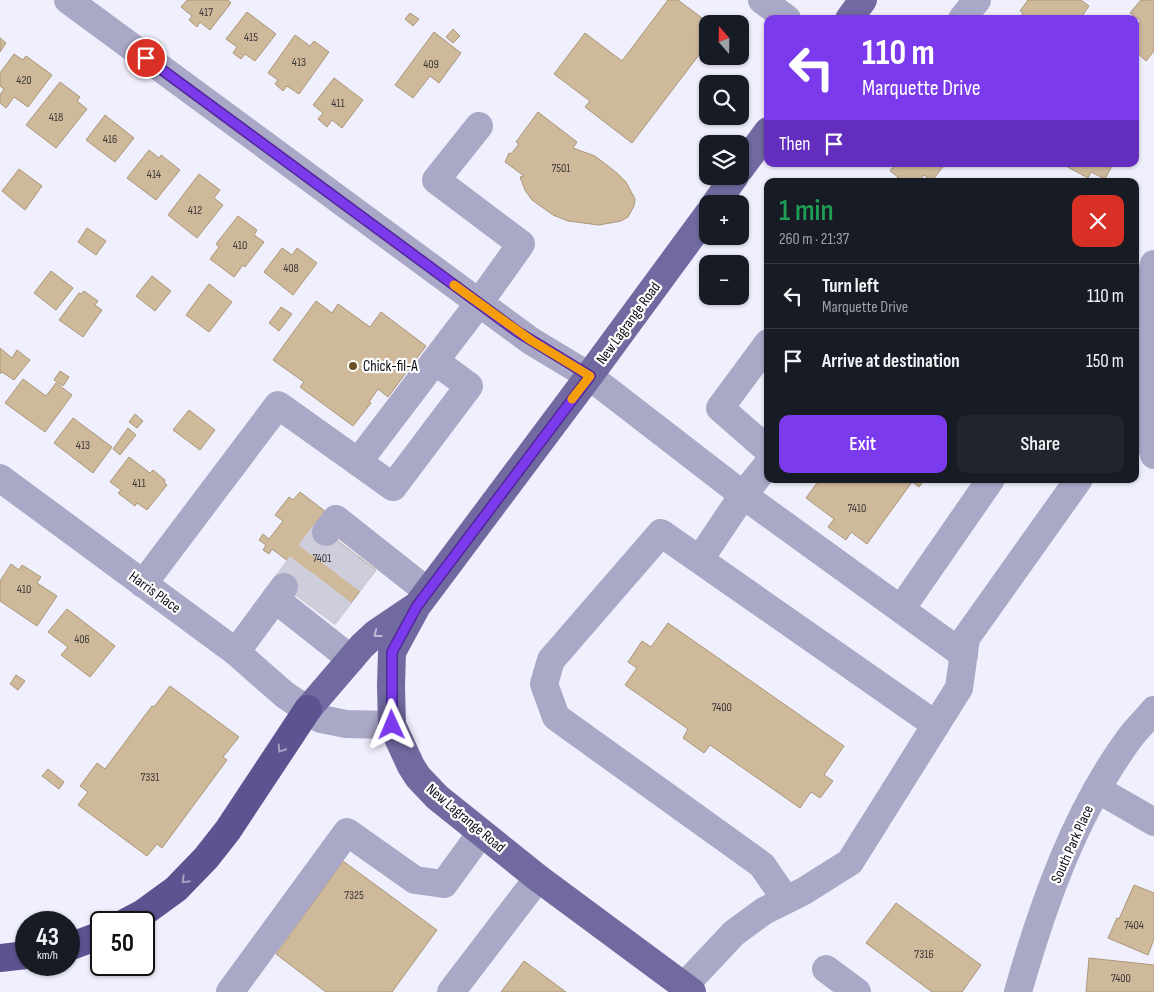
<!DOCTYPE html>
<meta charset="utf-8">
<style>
body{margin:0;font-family:"Sofia Sans Condensed",sans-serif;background:#20242c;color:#f1f3f6;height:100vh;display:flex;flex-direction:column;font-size:19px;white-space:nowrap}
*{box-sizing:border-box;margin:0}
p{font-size:16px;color:#9ea1a6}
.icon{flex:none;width:28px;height:28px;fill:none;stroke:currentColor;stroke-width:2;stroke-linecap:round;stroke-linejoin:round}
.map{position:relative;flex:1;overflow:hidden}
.sheet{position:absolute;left:764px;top:178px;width:375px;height:305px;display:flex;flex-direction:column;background:#171b24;border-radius:10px;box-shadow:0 1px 4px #0004}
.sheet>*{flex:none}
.top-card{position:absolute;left:764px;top:15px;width:375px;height:152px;border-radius:10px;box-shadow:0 1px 4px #0004;background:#7c3aed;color:#fff;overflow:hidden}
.needle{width:32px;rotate:340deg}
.tools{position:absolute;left:699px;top:15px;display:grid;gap:10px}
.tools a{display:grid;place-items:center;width:50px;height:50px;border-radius:10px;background:#171b24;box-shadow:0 1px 4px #0004;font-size:25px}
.speed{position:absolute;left:15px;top:911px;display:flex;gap:10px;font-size:25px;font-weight:700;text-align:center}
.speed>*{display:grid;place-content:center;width:65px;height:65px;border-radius:50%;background:#171b24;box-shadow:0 1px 4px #0004;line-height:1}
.speed small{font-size:12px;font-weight:400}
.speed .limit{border:2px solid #111;border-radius:8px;background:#fff;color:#111}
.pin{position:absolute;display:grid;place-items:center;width:42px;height:42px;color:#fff;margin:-21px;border:2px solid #fff;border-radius:50%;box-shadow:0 1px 5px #0007}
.me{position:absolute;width:55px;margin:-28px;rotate:359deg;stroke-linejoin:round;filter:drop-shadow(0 0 4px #0008)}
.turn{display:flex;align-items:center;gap:18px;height:105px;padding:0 15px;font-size:22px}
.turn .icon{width:65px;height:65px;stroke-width:2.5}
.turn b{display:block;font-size:35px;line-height:42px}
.then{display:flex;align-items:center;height:48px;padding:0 15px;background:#0003;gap:10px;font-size:19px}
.round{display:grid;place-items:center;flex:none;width:52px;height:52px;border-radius:10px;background:#20242c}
.head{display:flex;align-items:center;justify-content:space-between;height:85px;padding:0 15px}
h1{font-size:30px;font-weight:600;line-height:38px;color:#1e9e55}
.button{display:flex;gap:10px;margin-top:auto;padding:10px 15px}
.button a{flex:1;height:58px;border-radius:10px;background:#7c3aed;color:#fff;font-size:20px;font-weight:600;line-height:58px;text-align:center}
.button a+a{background:#20242c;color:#f1f3f6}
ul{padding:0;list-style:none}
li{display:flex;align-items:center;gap:15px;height:65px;padding:0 15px;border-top:1px solid #363941}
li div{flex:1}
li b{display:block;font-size:19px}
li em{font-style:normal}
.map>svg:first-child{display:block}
.building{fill:#ceb99b;stroke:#aa9779}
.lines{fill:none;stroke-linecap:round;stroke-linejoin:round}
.minor-tunnel{stroke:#cecddb;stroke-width:28;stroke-dasharray:28 14;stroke-linecap:butt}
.minor{stroke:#aaa8c7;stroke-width:28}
.major{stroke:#706aa0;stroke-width:28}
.highway{stroke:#5c5391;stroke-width:28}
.oneway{stroke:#bebbd4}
.oneway2{stroke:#a5a0c2}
.route-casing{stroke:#51269a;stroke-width:12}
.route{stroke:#7c3aed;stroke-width:9}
.slow{stroke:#f59e0b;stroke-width:9}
.poi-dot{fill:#6b5022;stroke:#fefefe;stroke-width:2}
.labels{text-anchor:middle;stroke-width:4.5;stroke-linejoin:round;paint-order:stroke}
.number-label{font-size:12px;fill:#3e3839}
.street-label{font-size:15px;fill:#0e0d18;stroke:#fefefe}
.poi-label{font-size:15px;fill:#0e0d18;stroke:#fefefe;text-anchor:start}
</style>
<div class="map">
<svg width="1154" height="992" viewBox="0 0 1154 992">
<rect width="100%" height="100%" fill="#f0effd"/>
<g class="building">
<path d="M187,0h41l3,3 -21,27 -10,-8 -3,5 -8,-7 3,-4 -11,-9z"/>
<path d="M668,0h10l32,24h-2v19l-76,100 -47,-36 5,-6 -36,-27 31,-41 37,28z"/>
<path d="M1028,0h53l8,6 -9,13h-61l4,-6 -3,-2z"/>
<path d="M1141,0h13v51l-8,10 -11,-10v-23l6,-7 -11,-8z"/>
<path d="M247,12l29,22 -21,27 -10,-7 -4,5 -8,-6 4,-6 -11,-8z"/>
<path d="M410,13l9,6 -6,7 -8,-7z"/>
<path d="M453,29l7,7 -7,7 -7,-6z"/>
<path d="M434,32l27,21 -22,30 -9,-7 -17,22 -18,-13z"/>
<path d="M295,35l15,11 4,-5 15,11 -30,42 -12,-8 -4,5 -8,-7 3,-4 -10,-7z"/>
<path d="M0,38l6,5 -6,9z"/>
<path d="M14,54l9,6 3,-4 26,19 -24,32 -14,-10 -8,11 -6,-5v-8l4,-6 -4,-3v-13z"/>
<path d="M334,78l29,22 -21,28 -10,-8 -5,7 -9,-8 5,-6 -10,-8z"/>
<path d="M60,82l20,15 -3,4 10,8 -31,39 -30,-23z"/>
<path d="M538,112l39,30 -4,6 22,8 22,17 9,9 9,17 -1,7 -6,11 -7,4 -22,4 -31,-4 -15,-6 -21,-15 -7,-10 -5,-13 4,-1 -19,-14 4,-9 2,1 8,-10 -3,-2z"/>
<path d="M105,115l29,23 -19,24 -29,-22z"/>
<path d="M149,150l10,8 2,-3 19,15 -24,30 -29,-22z"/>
<path d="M895,164h50l-13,17 -8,-6 -5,6h-25l4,-4 -8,-6z"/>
<path d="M1065,164h46l1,2 -7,13 -14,-7 -3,6 -24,-13z"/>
<path d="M19,169l23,17 -17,24 -23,-19z"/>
<path d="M199,174l21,16 -6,8 9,7 -26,33 -29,-23z"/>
<path d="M238,216l19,14 -3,5 10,7 -19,25 -2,-2 -9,12 -24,-18 9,-12 -3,-3z"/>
<path d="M87,228l19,13 -10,14 -18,-13z"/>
<path d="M282,248l10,7 5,-7 20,15 -24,32 -29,-23z"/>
<path d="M51,271l22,17 -17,22 -22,-17z"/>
<path d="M152,276l19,15 -16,20 -19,-15z"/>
<path d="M209,284l23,18 -23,30 -23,-17z"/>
<path d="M84,291l14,10 -3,4 7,5 -19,27 -24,-17 20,-27 2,1z"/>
<path d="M316,301l16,12 6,-9 32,23 11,-15 45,34 -38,51 -10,-8 -9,13 2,1 -18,23 -53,-39 4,-5 -31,-22z"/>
<path d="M281,307l11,7 -13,17 -10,-8z"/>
<path d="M0,348l12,10 5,-8 13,10 -16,20 -12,-8 -2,2z"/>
<path d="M60,371l9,6 -6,9 -9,-6z"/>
<path d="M23,379l23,17 10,-13 16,12 -27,37 -40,-29z"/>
<path d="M189,410l26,20 -15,20 -27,-20z"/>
<path d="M135,414l8,7 -6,7 -8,-6z"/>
<path d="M73,418l39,29 -19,26 -39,-30z"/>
<path d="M128,428l8,7 -16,20 -7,-6z"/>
<path d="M129,457l21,16 3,-3 12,10 -1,2 3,3 -20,25 -10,-7 -2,3 -17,-13 3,-3 -11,-8z"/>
<path d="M820,479h105l-6,8 -7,-5 -45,62 -16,-12 -5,8 -18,-13 6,-8 -28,-21z"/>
<path d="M300,492l26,20v20l50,38 -41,54 -61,-45 14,-18 -16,-12 -3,5 -6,-4 3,-5 -7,-5 4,-6 6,5 14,-18 -8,-6 14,-18 4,3z"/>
<path d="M11,564l8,6 3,-5 19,12 -4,6 20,13 -20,30 -37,-25v-20z"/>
<path d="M67,609l48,37 -25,31 -29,-22 7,-8 -20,-15z"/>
<path d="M668,623l176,123 -20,29 9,6 -13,17 -9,-6 -11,16 -90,-63 -6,8 -21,-15 5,-9 -63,-44 12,-17 -9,-6 14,-21 9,6z"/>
<path d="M16,675l9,6 -7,9 -8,-6z"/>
<path d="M170,686l69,51 -16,20 4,3 -65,88 -5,-4 -10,12 -69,-51 10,-13 -8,-6 17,-23 8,6 47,-63 2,1z"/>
<path d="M48,769l16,13 -5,7 -17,-13z"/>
<path d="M343,861l94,69 -45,62h-66l-50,-38z"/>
<path d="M1134,885l20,8v46l-6,16 -40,-17 9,-20 2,1z"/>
<path d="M896,903l85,62 -19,27h-30l-66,-49z"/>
<path d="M1089,958l65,7v27h-68z"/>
<path d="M524,961l42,31h-65z"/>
</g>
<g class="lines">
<g class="minor-tunnel">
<path d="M284,587l42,-55"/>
<path d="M306,603l41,-55"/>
<path d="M324,617l41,-55"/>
</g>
<g class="minor">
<path d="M68,0l463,341 58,35 154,119 25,-31"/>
<path d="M762,0l25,19"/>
<path d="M962,19l15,-19"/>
<path d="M1154,264c-10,37 -9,74 -8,111 1,26 1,55 8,80"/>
<path d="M768,343l-48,65 48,42"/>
<path d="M358,462l35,25 76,-101 -34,-25"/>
<path d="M0,478l236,174 49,43 36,24 25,5 46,1"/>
<path d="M326,532l10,-13 91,72"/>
<path d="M700,559l43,-64 221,160"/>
<path d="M143,584l135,-179 80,57 121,-159 42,-59 -85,-64 43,-54"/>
<path d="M275,599l76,60"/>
<path d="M901,609l90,-130"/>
<path d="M236,652l48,-65"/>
<path d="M1097,789l57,33"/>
<path d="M786,900l-24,-35 -206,-148 -12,-33 7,-24 110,-127 275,192"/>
<path d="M826,969l31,23"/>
<path d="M684,986l50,-53 30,-22 40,-20 46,-29 109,-174 7,-50 113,-159"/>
<path d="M230,992l117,-160 68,48 29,4 37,-51"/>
<path d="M451,992l87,-114"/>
<path d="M1018,992c25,-88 57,-179 111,-253 7,-10 17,-19 25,-29"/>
</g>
<g class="major">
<path d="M849,19l14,-19"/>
<path d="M740,169l28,-38"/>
<path d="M715,204l20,-28"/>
<path d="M308,709l54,-63 14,-13 37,-25"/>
<path d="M692,992l-154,-114 -101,-81 -19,-20 -7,-11 -19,-41 -1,-39 1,-34 25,-46 172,-230 119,-162"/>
</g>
<g class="highway">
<path d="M126,922l17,-9 33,-24 30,-31 22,-28 80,-121"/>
<path d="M69,947l32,-12"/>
<path d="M0,958l26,-3"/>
</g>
</g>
<defs><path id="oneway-chevron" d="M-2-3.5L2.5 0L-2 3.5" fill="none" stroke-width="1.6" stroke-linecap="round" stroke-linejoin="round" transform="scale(1.25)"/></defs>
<use class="oneway" href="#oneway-chevron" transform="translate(377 634) rotate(142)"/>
<g class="oneway2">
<use href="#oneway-chevron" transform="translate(281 749) rotate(123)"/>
<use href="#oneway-chevron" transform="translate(185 880) rotate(135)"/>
</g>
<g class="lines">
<defs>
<path id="route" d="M146,58l372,274 72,44 -173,230 -25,46v73"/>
</defs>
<use href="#route" class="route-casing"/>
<use href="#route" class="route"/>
<path class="slow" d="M454,285l78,56 58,35 -18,23"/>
</g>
<circle class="poi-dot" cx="353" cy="366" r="5"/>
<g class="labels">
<g class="number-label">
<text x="206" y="16">417</text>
<text x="251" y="41">415</text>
<text x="299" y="66">413</text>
<text x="431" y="68">409</text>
<text x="24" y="84">420</text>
<text x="338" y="107">411</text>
<text x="56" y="121">418</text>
<text x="110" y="143">416</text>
<text x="561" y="172">7501</text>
<text x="154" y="178">414</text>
<text x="195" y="214">412</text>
<text x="240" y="249">410</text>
<text x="291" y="272">408</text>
<text x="83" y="449">413</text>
<text x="139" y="487">411</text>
<text x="857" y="512">7410</text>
<text x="322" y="562">7401</text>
<text x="24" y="593">410</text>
<text x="82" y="643">406</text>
<text x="722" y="711">7400</text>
<text x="150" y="781">7331</text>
<text x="354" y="899">7325</text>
<text x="1134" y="929">7404</text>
<text x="924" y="958">7316</text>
<text x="1121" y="982">7400</text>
</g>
<g class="street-label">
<text transform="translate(628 323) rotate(-54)" y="5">New Lagrange Road</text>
<text transform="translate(155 592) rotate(36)" y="5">Harris Place</text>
<text transform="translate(466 818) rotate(40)" y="5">New Lagrange Road</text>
<text transform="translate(1072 844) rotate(-66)" y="5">South Park Place</text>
</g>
<g class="poi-label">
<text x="363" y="371">Chick-fil-A</text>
</g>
</g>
</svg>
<div class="tools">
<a><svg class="needle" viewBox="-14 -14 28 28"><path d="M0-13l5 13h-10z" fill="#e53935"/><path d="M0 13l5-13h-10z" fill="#9ea1a6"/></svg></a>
<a><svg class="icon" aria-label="search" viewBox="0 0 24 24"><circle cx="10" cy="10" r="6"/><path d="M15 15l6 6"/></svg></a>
<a><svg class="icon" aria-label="layers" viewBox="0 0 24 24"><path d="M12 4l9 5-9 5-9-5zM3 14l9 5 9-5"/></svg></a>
<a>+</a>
<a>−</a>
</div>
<div class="speed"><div>43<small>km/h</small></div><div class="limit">50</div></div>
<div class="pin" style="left:146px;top:58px;background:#d93025"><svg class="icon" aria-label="arrive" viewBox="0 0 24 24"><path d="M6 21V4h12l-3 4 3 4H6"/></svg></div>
<svg class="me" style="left:392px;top:725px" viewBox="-20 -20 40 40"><path d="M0-17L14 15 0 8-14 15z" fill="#7c3aed" stroke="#fff" stroke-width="4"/></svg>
<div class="top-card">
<div class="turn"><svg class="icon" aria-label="left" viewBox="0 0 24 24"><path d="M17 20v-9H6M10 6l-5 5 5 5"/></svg><div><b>110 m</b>Marquette Drive</div></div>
<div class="then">Then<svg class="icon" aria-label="arrive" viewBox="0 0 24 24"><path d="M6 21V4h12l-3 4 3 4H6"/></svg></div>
</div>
<section class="sheet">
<div class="head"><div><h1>1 min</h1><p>260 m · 21:37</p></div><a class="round" style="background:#d93025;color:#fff"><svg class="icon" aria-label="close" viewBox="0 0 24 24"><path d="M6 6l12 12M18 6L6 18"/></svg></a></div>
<ul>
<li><svg class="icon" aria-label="left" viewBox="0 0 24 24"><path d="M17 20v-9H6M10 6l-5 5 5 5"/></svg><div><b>Turn left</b><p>Marquette Drive</p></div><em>110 m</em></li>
<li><svg class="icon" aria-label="arrive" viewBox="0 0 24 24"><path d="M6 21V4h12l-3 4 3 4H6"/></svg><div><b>Arrive at destination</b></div><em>150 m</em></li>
</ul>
<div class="button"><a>Exit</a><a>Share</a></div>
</section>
</div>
